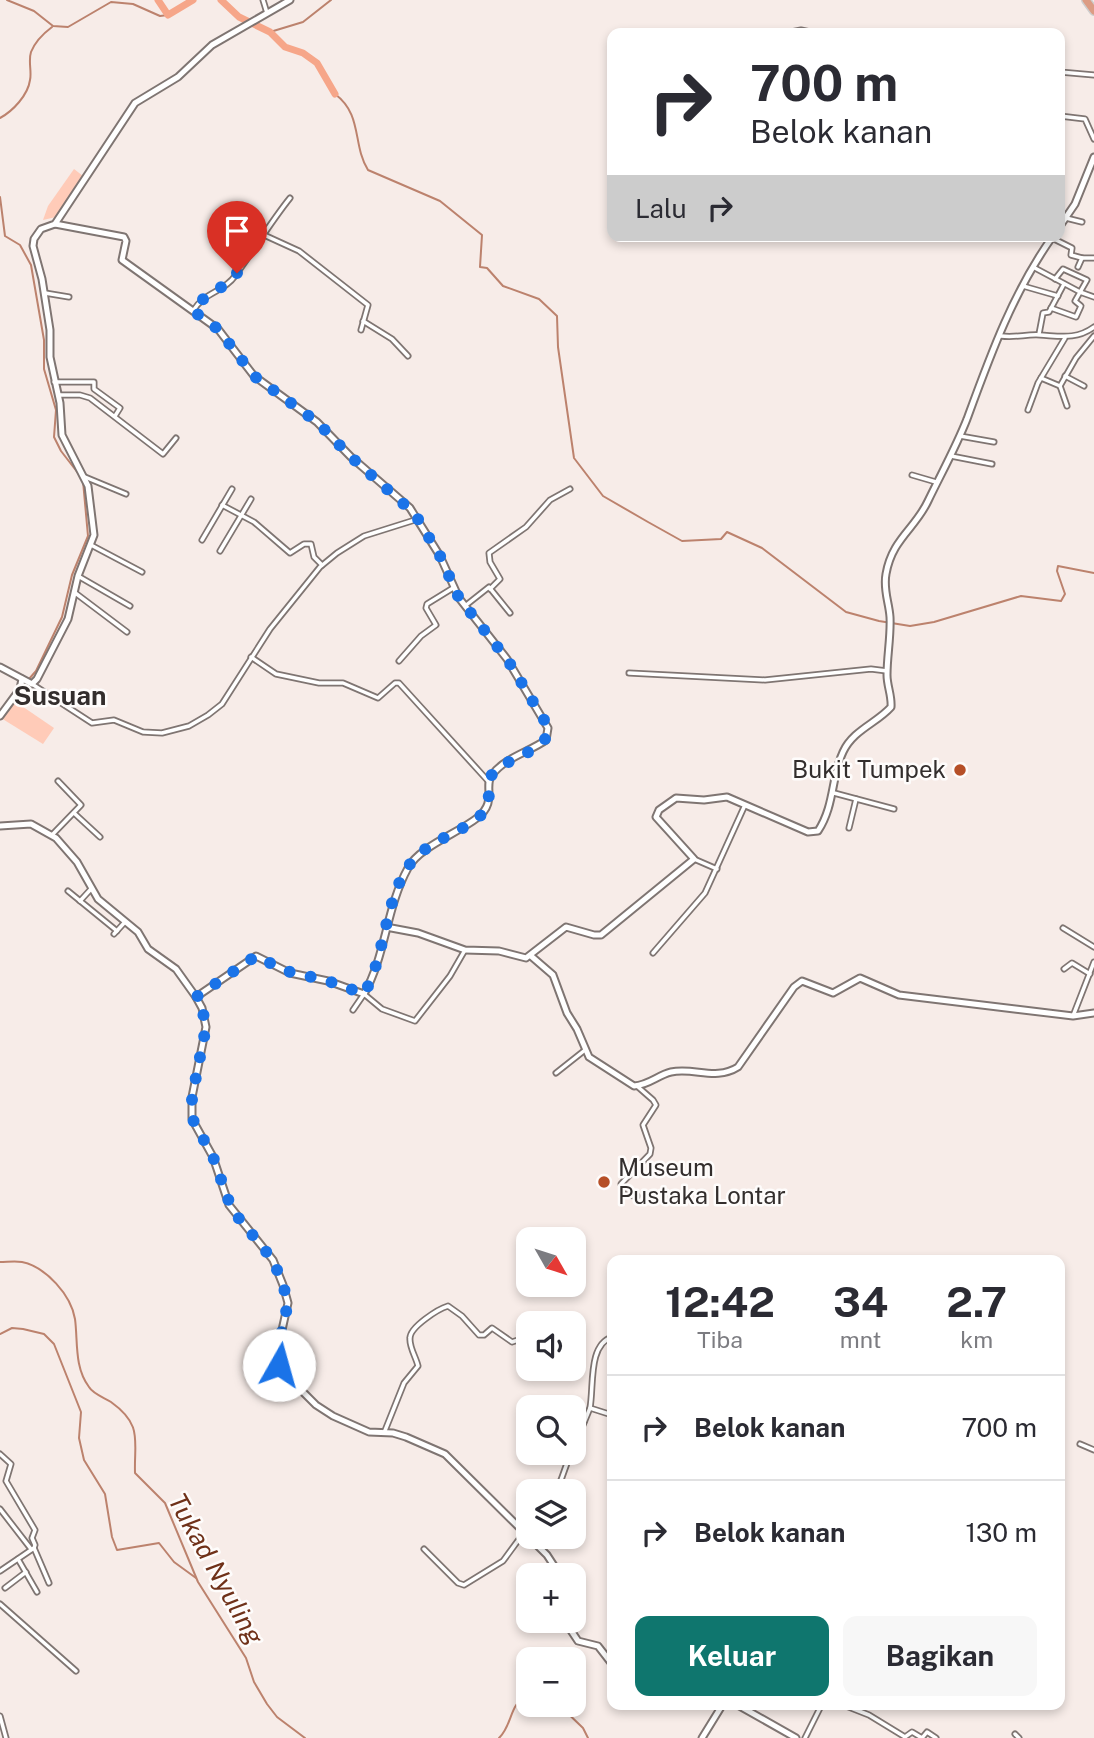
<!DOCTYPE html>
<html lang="id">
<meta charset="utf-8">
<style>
body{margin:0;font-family:"Public Sans",sans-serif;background:#f7f7f7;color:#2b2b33;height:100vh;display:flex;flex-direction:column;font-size:26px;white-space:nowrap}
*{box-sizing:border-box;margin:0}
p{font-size:23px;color:#7c7c81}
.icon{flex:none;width:38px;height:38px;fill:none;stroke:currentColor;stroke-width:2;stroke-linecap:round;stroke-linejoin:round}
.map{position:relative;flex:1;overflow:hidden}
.sheet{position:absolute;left:607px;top:1255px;width:458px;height:455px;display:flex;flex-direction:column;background:#fff;border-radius:14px;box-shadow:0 4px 10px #0003}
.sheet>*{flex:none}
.top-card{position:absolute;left:607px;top:28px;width:458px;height:214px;border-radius:14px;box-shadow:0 4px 10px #0003;background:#fff;color:#2b2b33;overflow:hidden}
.needle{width:46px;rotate:129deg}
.controls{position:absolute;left:516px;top:1227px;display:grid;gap:14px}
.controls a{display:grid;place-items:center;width:70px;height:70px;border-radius:14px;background:#fff;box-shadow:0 4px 10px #0003;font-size:35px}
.pin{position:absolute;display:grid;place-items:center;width:60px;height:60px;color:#fff;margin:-72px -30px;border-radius:50% 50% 50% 0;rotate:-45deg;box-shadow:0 0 7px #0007}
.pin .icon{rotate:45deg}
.me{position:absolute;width:77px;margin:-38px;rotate:7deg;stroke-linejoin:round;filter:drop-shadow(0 0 5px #0008)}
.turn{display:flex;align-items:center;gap:24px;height:147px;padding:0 28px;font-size:32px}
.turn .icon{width:91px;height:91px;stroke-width:2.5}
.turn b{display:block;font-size:49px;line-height:60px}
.then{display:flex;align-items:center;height:66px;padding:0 28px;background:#0003;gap:14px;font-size:26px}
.eta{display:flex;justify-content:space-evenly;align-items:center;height:119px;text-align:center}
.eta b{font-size:42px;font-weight:700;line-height:49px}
.primary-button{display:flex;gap:14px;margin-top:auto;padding:14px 28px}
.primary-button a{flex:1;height:80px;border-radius:14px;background:#0f766e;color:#fff;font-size:28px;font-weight:700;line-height:80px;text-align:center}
.primary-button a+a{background:#f7f7f7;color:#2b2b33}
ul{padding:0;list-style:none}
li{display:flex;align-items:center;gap:21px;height:105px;padding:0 28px;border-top:2px solid #e1e1e2}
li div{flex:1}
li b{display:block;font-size:26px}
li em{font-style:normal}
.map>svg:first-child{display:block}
.green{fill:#ffcbb8}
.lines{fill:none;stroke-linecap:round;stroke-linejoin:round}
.stream{stroke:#bc826d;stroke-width:2}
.river{stroke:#f6a689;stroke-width:7}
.minor-casing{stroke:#7f7572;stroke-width:7}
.tertiary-casing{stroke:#7f7572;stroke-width:9}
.trunk-casing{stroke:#cecdcd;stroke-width:10}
.minor{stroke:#fff;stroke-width:3.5}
.tertiary{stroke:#fff;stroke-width:5}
.trunk{stroke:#dc9c84;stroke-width:7}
.route{stroke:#1a73e8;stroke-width:12;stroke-dasharray:0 21.6}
.poi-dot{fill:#b64f27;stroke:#fefcfb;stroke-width:2.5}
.labels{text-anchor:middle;stroke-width:5;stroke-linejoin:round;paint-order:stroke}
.poi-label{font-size:24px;fill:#332e2d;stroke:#fefcfb;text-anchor:end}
.neighbourhood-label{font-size:26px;font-weight:bold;fill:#332e2d;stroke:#fefcfb}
.water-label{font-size:26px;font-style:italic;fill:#6f3119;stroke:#fefcfb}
</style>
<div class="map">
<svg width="1094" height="1738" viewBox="0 0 1094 1738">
<rect width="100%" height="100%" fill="#f7ece8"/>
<g class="green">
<path d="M74,169l9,7 -27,41 -13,3 5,-14z"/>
<path d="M13,700l41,28 -11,16 -42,-26z"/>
</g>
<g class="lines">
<g class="stream">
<path d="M7,0l27,11 19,15 15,1 43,-25 22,2 27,12 8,-1"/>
<path d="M270,32l33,-10 28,-22"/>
<path d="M335,94c28,21 17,50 33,76l72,31 42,34 -2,32 7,1 16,18 36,13 18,17 1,31 16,111 29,38 45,26 34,19 39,-2 6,-7 35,16 84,64 33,9 31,5 24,-4 87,-26 40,5 4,-7 -8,-23 1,-5 36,7"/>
<path d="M0,118c13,-7 28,-23 30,-38 2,-8 -2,-19 1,-28 4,-10 13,-19 21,-25"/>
<path d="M0,197l5,39 15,9 11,20 13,75v29l12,41 -2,27 7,14 17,22"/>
<path d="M29,679l7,-8 26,-54 10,-42 16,-39 -5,-55"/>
<path d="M0,1262c7,0 15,-1 22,0 24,5 49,33 53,57 3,22 -1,48 14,68 4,7 16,11 22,15 32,23 23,38 24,71l30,30 33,79 48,76 8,24 13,22 10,13 28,21"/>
<path d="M0,1334l12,-6 11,1 21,5 10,10 27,68 -2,26 5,22 21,34 7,43 5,13 42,-7 15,19 22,16"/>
<path d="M558,1704l25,24 5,10"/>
<path d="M499,1738c14,-13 10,-36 29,-42"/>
</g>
<g class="river">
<path d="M158,0l10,15 25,-15"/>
<path d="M221,0l18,17 31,15 15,15 18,6 14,10 18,31"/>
</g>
<defs>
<g id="minor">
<path d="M263,0l4,13"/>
<path d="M786,33l15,-3 14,3"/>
<path d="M1060,72l34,3"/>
<path d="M1060,116l25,3 9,20"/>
<path d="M1066,218l16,4"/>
<path d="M264,235l35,16 69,54 -7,25"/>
<path d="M1052,238l20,10 -1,7 11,3 -4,9"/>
<path d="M1082,258h12"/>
<path d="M1033,267l47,25 14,5"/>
<path d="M1023,286l35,10"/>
<path d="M45,293l24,4"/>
<path d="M1051,308l25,9 5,-11 -6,-5 12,-21 -24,-11 -8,10"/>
<path d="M193,311c11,-19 31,-19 42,-35 19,-26 35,-53 55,-78"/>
<path d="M363,321l29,18 16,17"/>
<path d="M1039,334l4,-21 6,-1 15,-28"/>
<path d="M1001,336c15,2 25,-2 39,-1 20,1 36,5 54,-8"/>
<path d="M1065,376l19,10"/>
<path d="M1041,378l19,8 16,-28 18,-22"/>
<path d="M54,382h40v7l26,19 -5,8"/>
<path d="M1060,386l7,20"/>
<path d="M59,395h21l10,3 73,56 13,-16"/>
<path d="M1028,410l10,-27 27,-45"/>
<path d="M960,436l34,6"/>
<path d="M951,456l41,8"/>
<path d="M912,475l24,7"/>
<path d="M85,477l41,17"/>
<path d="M222,505l32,17 36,31 14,-9h7l3,13 8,8"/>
<path d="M202,540l30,-51"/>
<path d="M91,545l51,27"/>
<path d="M220,551l31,-52"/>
<path d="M78,576l52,30"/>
<path d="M490,589l10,-10 -10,-17 -1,-9 37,-26 24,-27 20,-11"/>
<path d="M74,592l53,40"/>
<path d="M465,606l24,-19 21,26"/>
<path d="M251,657l25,17 43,9h24l35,15 17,-15h4l90,99"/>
<path d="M399,661l22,-25 15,-11 -10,-17 1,-4 26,-16"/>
<path d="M629,673l136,7 106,-11 16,2"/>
<path d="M32,684l60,39 22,-3 29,12 19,1 27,-7 19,-11 14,-11 48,-75 50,-62 17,-14 27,-17 54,-17"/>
<path d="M834,793l60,16"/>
<path d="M74,813l26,24"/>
<path d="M849,828l7,-29"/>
<path d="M52,835l29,-30 -23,-24"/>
<path d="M694,859l23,10"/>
<path d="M68,891l49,40"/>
<path d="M80,901l11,-12"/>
<path d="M1063,928l31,19"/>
<path d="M114,934l11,-12"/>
<path d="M653,953l52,-60 40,-88"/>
<path d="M1064,969l8,-6 18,11"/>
<path d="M353,1010l11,-16 18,15 33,12 35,-45 15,-26"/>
<path d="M1073,1016l21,-54"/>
<path d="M556,1073l29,-23"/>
<path d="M637,1196l-13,-1 -3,-11 29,-30 1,-6 -8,-23 13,-20 -3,-5 -16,-14"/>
<path d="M548,1403l6,4"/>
<path d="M590,1408c4,-23 -2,-63 22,-71"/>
<path d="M574,1418l10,4"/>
<path d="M384,1433l20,-50 14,-17c-2,-9 -9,-19 -8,-28 0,-11 28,-29 38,-32l14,10 17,19h5l8,-7 20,14 9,-3"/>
<path d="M1080,1444l14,6"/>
<path d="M574,1447l16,-39 22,7"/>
<path d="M0,1454l11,10 -5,17 29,49 -3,8 3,7 -1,3 -34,23"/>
<path d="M554,1491l7,-11 10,-28"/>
<path d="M0,1509l31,40"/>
<path d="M34,1548l15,35"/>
<path d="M424,1549l34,34 6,2 39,-24 25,-34"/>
<path d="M18,1559l19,33"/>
<path d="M5,1588l21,-16"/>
<path d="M0,1604l76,67"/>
<path d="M841,1704l28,11 36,22 7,-5 10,6 5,-6 9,6"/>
<path d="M0,1716l6,22"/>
<path d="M1015,1734l4,4"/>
<path d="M805,1738l17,-34"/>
</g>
<g id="tertiary">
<path d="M55,224l69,13 2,4 -4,19 96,69 36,47 63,46 34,35 59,51 30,48 19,42 48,61 41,69 -2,12c-17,12 -42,18 -54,35 -9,11 6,27 -15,43 -19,15 -58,29 -69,50 -22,40 -22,87 -44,126l-36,-13 -38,-8 -34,-17 -60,41"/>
<path d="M1060,226l15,-22 19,-47"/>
<path d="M0,667l32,17 5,-5 31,-60 10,-43 16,-41 -6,-49 -26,-51 -2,-32 -10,-46v-27l-8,-51 -9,-33 1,-7 7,-10 14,-5 80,-121 43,-26 34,-32 78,-45"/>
<path d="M0,716l20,-27 2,-10"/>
<path d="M0,826l31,-2 25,14 21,24 21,37 40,33 10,17 28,20 20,28 6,11 4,19 -14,70v22l21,38 16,48 44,55 10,25 5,18 -10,45v13l4,10 34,34 17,11 36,16 24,1 13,4 39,17 102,101 13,20"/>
<path d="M386,927l32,6 47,17 34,1 27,7 40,-31 28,8h7l93,-76 -38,-42 3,-7 17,-12 28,2 23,-3 81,35 10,-1c17,-26 13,-54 25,-79 10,-22 34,-29 48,-45 1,-11 -4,-21 -4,-32 0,-19 4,-39 3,-58 -1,-15 -7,-27 -4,-43 6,-35 29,-45 42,-73 13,-27 28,-54 39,-82 23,-63 46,-127 86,-183"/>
<path d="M531,956l22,19 14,38 10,16 12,28 45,29c15,-1 24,-11 37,-14 23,-5 45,9 67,-5l56,-80 8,-6 31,12 27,-15 39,17 174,21 21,-3"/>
<path d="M564,1620l14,21 20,5 14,18"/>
<path d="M736,1704l60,34"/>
<path d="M702,1738l21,-34"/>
</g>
<path id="trunk" d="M1086,0l8,11"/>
</defs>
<use href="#minor" class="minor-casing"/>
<use href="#tertiary" class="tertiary-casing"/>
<use href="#trunk" class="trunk-casing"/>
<use href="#minor" class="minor"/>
<use href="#tertiary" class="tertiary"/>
<use href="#trunk" class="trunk"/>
</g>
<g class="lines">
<path class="route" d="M237,273c-12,17 -33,19 -44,38l25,18 36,47 63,46 34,35 64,57 25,42 19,42 48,61 39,64 3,9c-8,21 -40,25 -55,40 -11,12 2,29 -14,44 -20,18 -54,25 -70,48 -26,36 -24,91 -46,130l-36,-13 -42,-10 -30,-15 -60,41 6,11 4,19 -14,70v21l21,39 19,53 41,50 10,25 5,18 -10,45 1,17"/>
</g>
<g class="poi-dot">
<circle cx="960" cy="770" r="7"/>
<circle cx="604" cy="1182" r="7"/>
</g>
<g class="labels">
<g class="poi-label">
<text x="946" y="778">Bukit Tumpek</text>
<text x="618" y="1176" text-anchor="start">Museum<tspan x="618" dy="28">Pustaka Lontar</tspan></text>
</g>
<g class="neighbourhood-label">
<text x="60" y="705">Susuan</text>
</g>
<g class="water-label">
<text transform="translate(216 1569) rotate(61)" y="9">Tukad Nyuling</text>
</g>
</g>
</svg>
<div class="controls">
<a><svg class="needle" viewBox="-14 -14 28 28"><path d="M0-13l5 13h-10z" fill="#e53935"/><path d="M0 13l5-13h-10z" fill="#7c7c81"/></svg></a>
<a><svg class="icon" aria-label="sound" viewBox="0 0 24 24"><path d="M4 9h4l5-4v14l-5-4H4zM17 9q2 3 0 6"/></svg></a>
<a><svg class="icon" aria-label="search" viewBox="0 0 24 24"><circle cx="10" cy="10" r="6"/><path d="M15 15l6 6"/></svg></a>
<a><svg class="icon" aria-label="layers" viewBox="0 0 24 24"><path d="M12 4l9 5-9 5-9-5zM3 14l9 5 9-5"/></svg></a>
<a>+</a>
<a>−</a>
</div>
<div class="pin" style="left:237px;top:273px;background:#d93025"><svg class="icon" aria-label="arrive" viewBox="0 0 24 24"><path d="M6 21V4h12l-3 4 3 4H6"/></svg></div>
<svg class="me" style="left:279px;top:1365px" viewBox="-20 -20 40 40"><circle r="19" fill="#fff"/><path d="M0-13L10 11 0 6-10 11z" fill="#1a73e8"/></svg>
<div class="top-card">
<div class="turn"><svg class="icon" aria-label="right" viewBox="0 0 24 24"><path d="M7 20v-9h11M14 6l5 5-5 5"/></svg><div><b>700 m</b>Belok kanan</div></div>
<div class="then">Lalu<svg class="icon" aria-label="right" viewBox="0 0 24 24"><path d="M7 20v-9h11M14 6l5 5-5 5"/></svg></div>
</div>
<section class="sheet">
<div class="eta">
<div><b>12:42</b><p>Tiba</p></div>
<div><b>34</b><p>mnt</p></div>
<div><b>2.7</b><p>km</p></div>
</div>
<ul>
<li><svg class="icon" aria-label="right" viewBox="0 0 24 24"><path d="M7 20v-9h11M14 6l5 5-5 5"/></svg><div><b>Belok kanan</b></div><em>700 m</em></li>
<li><svg class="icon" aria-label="right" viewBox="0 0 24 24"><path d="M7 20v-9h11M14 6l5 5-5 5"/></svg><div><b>Belok kanan</b></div><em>130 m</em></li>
</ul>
<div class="primary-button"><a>Keluar</a><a>Bagikan</a></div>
</section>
</div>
